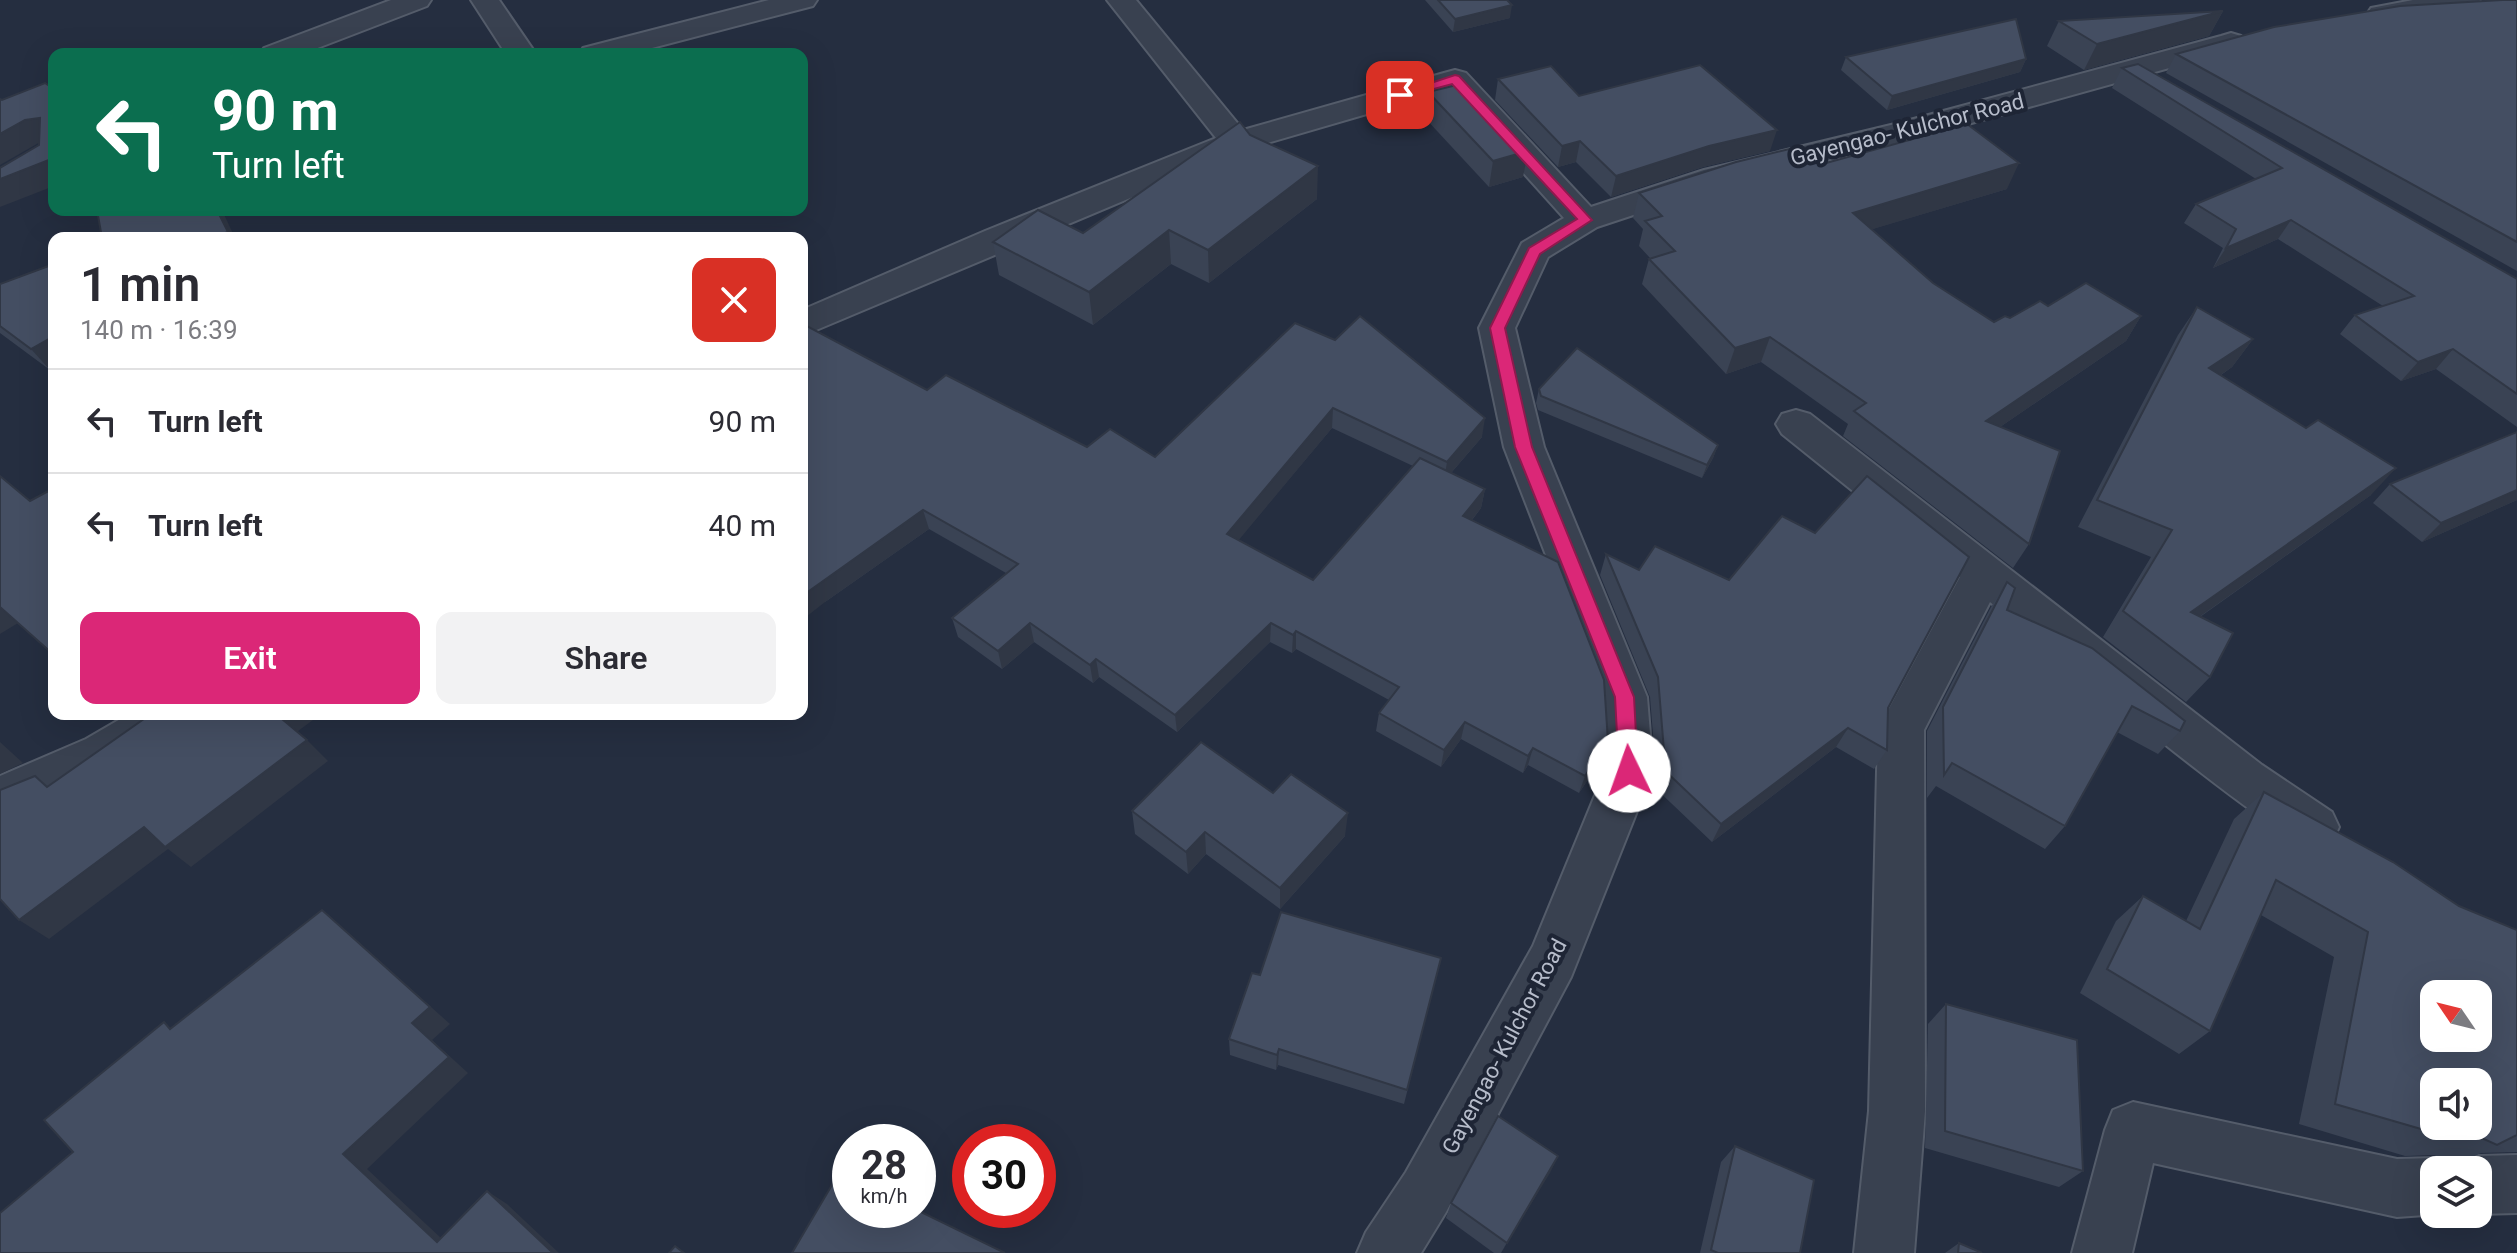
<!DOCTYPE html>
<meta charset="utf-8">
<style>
body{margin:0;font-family:Roboto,sans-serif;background:#f2f2f3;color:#2b2b33;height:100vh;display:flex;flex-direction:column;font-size:30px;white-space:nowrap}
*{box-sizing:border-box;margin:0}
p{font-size:26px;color:#7c7c81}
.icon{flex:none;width:44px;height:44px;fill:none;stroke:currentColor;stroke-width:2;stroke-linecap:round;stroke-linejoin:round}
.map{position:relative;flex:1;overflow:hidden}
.side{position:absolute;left:48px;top:232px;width:760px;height:488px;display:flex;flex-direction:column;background:#fff;border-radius:16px;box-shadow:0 8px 32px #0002}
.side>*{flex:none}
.guide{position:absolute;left:48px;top:48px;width:760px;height:168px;border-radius:16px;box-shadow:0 8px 32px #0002;background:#0b6e4f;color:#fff;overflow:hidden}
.needle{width:52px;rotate:305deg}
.controls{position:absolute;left:2420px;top:980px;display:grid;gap:16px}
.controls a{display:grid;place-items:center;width:72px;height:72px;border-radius:16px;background:#fff;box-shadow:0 8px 32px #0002;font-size:40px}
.speed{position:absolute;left:832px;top:1124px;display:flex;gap:16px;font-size:40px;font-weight:700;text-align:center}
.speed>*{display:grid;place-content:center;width:104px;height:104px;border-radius:50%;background:#fff;box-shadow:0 8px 32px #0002;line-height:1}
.speed small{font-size:20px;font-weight:400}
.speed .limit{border:12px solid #d22;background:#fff;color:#111}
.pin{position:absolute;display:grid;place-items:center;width:68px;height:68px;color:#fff;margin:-34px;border-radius:16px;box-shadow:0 4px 12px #0006}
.me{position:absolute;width:88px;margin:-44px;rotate:357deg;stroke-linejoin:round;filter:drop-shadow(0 0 6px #0008)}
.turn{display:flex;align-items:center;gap:28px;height:168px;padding:0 32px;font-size:36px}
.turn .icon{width:104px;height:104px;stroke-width:2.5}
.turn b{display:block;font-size:56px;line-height:68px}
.round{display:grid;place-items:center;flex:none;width:84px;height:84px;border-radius:16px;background:#f2f2f3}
.headline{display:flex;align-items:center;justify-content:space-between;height:136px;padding:0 32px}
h1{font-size:48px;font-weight:600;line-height:60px}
.cta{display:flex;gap:16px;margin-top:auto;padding:16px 32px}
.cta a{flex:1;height:92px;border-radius:16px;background:#db2777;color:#fff;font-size:32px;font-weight:600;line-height:92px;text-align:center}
.cta a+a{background:#f2f2f3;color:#2b2b33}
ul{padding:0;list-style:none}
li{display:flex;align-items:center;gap:24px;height:104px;padding:0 32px;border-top:2px solid #e1e1e2}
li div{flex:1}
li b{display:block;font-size:30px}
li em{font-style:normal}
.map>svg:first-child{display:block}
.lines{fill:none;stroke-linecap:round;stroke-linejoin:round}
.minor-casing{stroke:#545c6a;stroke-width:4}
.minor{fill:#394150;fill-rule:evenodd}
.wall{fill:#3a4354;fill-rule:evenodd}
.shaded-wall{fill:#303745}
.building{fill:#444e62;stroke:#303745;stroke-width:2;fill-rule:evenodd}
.route{fill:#db2777;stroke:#8e194d;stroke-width:2}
.labels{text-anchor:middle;stroke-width:8;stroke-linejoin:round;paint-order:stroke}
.street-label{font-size:22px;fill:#b6bcca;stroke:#1e2535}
</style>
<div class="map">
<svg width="2517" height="1253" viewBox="0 0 2517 1253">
<rect width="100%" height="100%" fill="#252e40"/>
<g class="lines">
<defs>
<g id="minor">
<path d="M391,0h40l-4,6 -125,48h-42l4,-6z"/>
<path d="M471,0h28l37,54h-30z"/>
<path d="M769,0h48l-4,6 -184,48h-50l4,-6z"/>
<path d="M1107,0h29l107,130 201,-57 11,-3 11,3 125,134 113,-37 191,-46 326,-88 10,-3 10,3 5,6 -5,6 -327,91 -187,45 -130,43 -49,30 -33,71 29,119 103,250 6,74 -82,206 -125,235 -25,41h-64l9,-21 40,-60 127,-226 72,-175 -4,-74 -97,-250 -25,-119 43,-85 42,-25 -115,-128 -202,59 -445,187v-26l183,-79 231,-93z"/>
<path d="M2413,0h67l-4,6 -10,3 -85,14 -10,-3 -4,-6 4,-6z"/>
<path d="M1796,410l14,4 452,351 70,47 7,15 -7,15c-4,2 -12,6 -17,6 -31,1 -283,-213 -325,-246l-66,128 1,381 -11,142h-60l15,-142 9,-382 82,-152 -178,-143 -6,-10 6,-10z"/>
<path d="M129,714h62c-19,38 -148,89 -191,105v-43l86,-37z"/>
<path d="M2133,1102l264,57 37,-1 22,11 2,-4 20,-9 39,-1v58l-39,1v-44h-44v44h5l-42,3 -244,-54 -21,90h-60l33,-123 8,-20z"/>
</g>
</defs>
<use href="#minor" class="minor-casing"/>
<use href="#minor" class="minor"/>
</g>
<g class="wall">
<path d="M1425,0h82l3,18 -57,14z"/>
<path d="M2517,0v271l-351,-198 10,-19z"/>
<path d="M2223,11l-14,25 -125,34 -37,-24 12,-25z"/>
<path d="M1846,57l180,2 -6,13 -133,38 -46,-40z"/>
<path d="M2122,68l395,211v148l-81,-58 -35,12 -61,-47 15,-19 28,-9 -105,-67 -65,29 10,-20 -39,-25 12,-19 60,-25 -144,-91z"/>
<path d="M1498,79l81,17 191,55 -67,16 -92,30 -35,-35 -18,5 -63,-67z"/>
<path d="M1428,92l95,85 -34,10 -64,-69z"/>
<path d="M1250,135l67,64 -108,84 -38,-19 -78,61 -94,-50 -6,-33 90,-9z"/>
<path d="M1823,164l184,25 -135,40 61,54 61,39 54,-16 93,10 -15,25 -126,86 29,117 -16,24 -170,-132 5,-12 -87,-62 -35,12 -84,-90 7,-25 1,-1 -11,-12 4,-17 -10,-11 6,-25z"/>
<path d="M54,264v104l-4,2 -50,-37v-49z"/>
<path d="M2197,307l56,32 -21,28 -11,8 150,120 -171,122 10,60 -24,25 -83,-65 48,-80 -73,-30 100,-192z"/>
<path d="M1295,323l187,114 -31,36 34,16 -4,19 -9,12 129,240 -22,33 -51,-28 -5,8 -62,-34 -20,28 -65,-36 3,-18 10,-13 -93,-51 -4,4 -22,-11 -93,90 -78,-55 -6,6 -59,-41 -32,27 -44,-32 -6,-19 54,-45 -77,-44 -104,73 102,-212 160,57 68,10zM1332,428l81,38 -100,114 -75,-40z"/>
<path d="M1539,389l179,56 -5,13 -11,20 -164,-68 -2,-7z"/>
<path d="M2517,432v68l-95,42 -49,-39 17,-19z"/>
<path d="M1606,554l282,154 -1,42 -13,19 -38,-22 -124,95 -61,-58 5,-13 -6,-74 -50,-122z"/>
<path d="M2007,582v28l173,121 -22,23 -41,-22 -52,94 -20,23 -109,-63 -9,12v-67l64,-124z"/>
<path d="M2264,792l195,114 58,24v222l-36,1 -26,12 -21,-10 -29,1 -106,-32 35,-167 -73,-42 -51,116 -31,23 -99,-61 36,-72 27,-25 43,25 48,-102z"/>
<path d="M1273,793l72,43 -65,73 -74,-55 -18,20 -53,-40 -3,-23z"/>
<path d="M1441,958l-37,146 -126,-39 -2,5 -46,-15 -1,-16 31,-64z"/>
<path d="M1946,1004l137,167 -24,16 -134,-39 3,-124z"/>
<path d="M1735,1146l65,107h-100l21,-91z"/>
<path d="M1558,1156l-57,97h-7l-48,-35 5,-15z"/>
<path d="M1959,1243l23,10h-37z"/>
</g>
<g class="shaded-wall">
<path d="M1512,5l-2,13 -57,14 2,-13z"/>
<path d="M2223,11l-14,25 -125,34 13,-26z"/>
<path d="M2026,59l-6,13 -133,38 5,-14z"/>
<path d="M40,118l2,23 -42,24v-31l25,-14z"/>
<path d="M1777,130l-7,21 -67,16 -92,30 5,-21 93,-30z"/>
<path d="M1580,141l-4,21 -18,5 4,-21z"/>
<path d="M1528,151l-5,26 -34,10 4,-26z"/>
<path d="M54,158v28l-54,21v-28z"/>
<path d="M2019,163l-12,26 -164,49 10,-25z"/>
<path d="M1318,166l-1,33 -108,84 -1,-33z"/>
<path d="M217,210h5l13,28h-24z"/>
<path d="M2291,220l-13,19 -65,29 13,-20z"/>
<path d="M1169,230l2,34 -78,61 -4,-33z"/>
<path d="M2141,316l-15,25 -154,105 14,-25z"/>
<path d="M54,336v32l-4,2 -19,-21z"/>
<path d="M1770,337l-9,25 -35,12 9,-26z"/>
<path d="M2253,339l-21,28 -42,29 19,-28z"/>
<path d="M2453,349l-17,20 -35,12 17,-19z"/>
<path d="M1333,408l-1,20 -104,125 -1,-19z"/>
<path d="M1485,418l-3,19 -38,44 3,-19z"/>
<path d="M1718,445l-5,13 -11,20 5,-13z"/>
<path d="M2396,468l-25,27 -203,144 23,-27z"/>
<path d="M1485,489l-4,19 -21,27 3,-19z"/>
<path d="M2517,490v10l-95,42 19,-19z"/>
<path d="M923,510l6,19 -104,73 -23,18v-24z"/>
<path d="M0,607l18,16 -18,11z"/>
<path d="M1030,623l4,19 -32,27 -4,-18z"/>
<path d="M1271,623l-1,19 -93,90 -2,-17z"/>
<path d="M1296,631v18l-4,4 1,-18z"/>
<path d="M1096,659l3,18 -6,6 -3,-18z"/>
<path d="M275,714h46l-27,20z"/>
<path d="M1465,722l-4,17 -20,28 3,-17z"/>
<path d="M1848,728l-12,19 -124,95 9,-18z"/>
<path d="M307,740l21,21 -137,106 -23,-18 -119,90 -30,-19 125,-93z"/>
<path d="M0,742l23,21 -23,11z"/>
<path d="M1608,742l-7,18 -22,33 6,-17z"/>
<path d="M1533,748l-5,17 -5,8 5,-17z"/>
<path d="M1348,813l-3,23 -65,73v-21z"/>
<path d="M1205,832l1,22 -18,20 -2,-22z"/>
<path d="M344,929l106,95 -18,16 36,33 -101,96 90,84 -20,-11 -94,-88 69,-131z"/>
<path d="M1279,1049l-1,16 -2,5 1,-15z"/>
<path d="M1558,1156l-8,17 -49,80 6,-10z"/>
<path d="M487,1191l20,13 52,49h-6z"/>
</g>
<g class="building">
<path d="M1438,0h69l5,5 -57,14z"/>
<path d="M2502,0h15v242l-341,-188 98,-27 126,-21z"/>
<path d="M2223,11l-126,33 -38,-23z"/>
<path d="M2016,19l10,40 -134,37 -46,-39z"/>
<path d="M2138,64l379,215v115l-64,-45 -35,13 -63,-47 59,-19 -123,-76 -65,28 10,-19 -40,-25 86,-36 -160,-100z"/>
<path d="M1700,65l77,65 -68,16 -93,30 -36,-35 -18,5 -64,-67 53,-13 28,30z"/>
<path d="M45,83l9,6v69l-54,21v-11l39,-23 1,-27 -15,2 -25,14v-35l2,1z"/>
<path d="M1465,83l63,68 -35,10 -65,-69z"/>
<path d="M1240,122l10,13 68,31 -110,84 -39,-20 -80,62 -96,-50 45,-32 45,23z"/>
<path d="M1967,124l52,39 -166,50 80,70 61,39 11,-6 5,2 30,-17 8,5 38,-23 55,33 -155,105 74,30 -31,93 -175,-133 12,-8 -96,-66 -35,11 -86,-89 26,-8 -30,-30 17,-5 -23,-23 97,-31 66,-16 21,18z"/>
<path d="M97,210h120l11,22 -17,6h-109z"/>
<path d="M54,264v72l-23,13 -31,-23v-42z"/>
<path d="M2197,307l56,32 -44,29 97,60 12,-8 78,48 -205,144 42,21 -23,44 -87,-66 49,-81 -75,-30z"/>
<path d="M1360,316l125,102 -38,44 -114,-54 -106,126 86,46 107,-122 65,31 -22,27 95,46 46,118 4,62 -23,34 -52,-28 -5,8 -63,-34 -21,28 -65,-37 20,-26 -103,-56 -3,4 -22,-12 -96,92 -79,-56 -6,6 -60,-42 -32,28 -46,-33 66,-54 -95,-54 -121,86v-268l3,-3 122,65 19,-15 141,72 23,-18 45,28 140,-134 40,17z"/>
<path d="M1577,348l141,97 -11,20 -166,-69 -2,-7z"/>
<path d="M2517,432v58l-76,33 -51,-39z"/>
<path d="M0,476l30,25 24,-13v167l-54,-48z"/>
<path d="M1867,476l102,81 -81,151 -1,42 -39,-22 -127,96 -62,-59 5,-14 -6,-74 -52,-123 33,16 16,-24 74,34 53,-64 33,17z"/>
<path d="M2007,582l8,6 -8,22 85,38 93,73 -5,10 -48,-25 -67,120 -113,-63 -8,12 -1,-68z"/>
<path d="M151,714h125l31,26 -142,107 -21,-20 -125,93 -19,-21v-109l35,-14 12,11z"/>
<path d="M1201,742l72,51 18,-19 57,39 -68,75 -75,-56 -19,20 -54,-41z"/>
<path d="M2264,792l129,70 66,44 58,24v205l-20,10 -22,-10 -30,1 -110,-32 33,-172 -92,-52 -66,151 -103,-62 36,-73 57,33zM2434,994h44v44h-44zM2434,1082h44v44h-44z"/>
<path d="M322,910l108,97 -18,16 37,34 -106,97 94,88 50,-51 66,62h-553v-40l73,-61 -29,-32 120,-98 6,7z"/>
<path d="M1281,912l160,46 -34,132 -128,-41 -2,6 -48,-16 23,-66 8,2z"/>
<path d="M1946,1004l131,36 6,131 -138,-40z"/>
<path d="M1498,1116l60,40 -51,87 -56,-40z"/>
<path d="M1735,1146l79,34 -14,73h-82l-7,-3z"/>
<path d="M839,1173l11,5v32h67l88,43h-213z"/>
<path d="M1959,1243l23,10h-24z"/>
<path d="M675,1246l9,7h-15z"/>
</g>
<path class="route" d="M1455,75l4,1 133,144 -52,34 -35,74 27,119 102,250 4,74 -2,6 -7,3 -7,-3 -3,-6 -4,-74 -100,-250 -25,-119 39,-80 48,-29 -125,-135 -52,14 -6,-3z"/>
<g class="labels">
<g class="street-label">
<text transform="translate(1907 129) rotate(-14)" y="8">Gayengao- Kulchor Road</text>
<text transform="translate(1504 1046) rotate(-62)" y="8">Gayengao- Kulchor Road</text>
</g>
</g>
</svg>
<div class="controls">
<a><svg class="needle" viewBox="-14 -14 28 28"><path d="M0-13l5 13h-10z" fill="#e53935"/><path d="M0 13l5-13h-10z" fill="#7c7c81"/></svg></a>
<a><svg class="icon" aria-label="sound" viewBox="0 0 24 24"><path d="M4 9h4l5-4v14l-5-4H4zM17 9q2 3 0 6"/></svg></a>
<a><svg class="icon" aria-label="layers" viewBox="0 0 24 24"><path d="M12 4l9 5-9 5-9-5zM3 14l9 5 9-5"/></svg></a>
</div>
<div class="speed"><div>28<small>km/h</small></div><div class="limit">30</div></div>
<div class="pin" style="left:1400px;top:95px;background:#d93025"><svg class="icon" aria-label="arrive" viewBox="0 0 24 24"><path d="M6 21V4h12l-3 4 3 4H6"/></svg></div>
<svg class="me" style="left:1629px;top:771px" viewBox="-20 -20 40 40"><circle r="19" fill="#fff"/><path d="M0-13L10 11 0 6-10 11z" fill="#db2777"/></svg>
<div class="guide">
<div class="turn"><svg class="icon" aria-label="left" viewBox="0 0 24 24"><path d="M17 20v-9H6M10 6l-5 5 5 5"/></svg><div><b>90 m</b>Turn left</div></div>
</div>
<section class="side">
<div class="headline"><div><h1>1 min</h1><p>140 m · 16:39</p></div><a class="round" style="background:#d93025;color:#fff"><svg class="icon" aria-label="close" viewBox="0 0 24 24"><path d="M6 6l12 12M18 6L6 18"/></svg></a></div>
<ul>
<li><svg class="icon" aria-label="left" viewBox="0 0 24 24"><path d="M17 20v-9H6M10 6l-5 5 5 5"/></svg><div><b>Turn left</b></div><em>90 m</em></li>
<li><svg class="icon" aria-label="left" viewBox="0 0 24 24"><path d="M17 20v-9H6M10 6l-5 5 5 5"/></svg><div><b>Turn left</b></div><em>40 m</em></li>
</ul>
<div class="cta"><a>Exit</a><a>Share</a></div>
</section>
</div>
